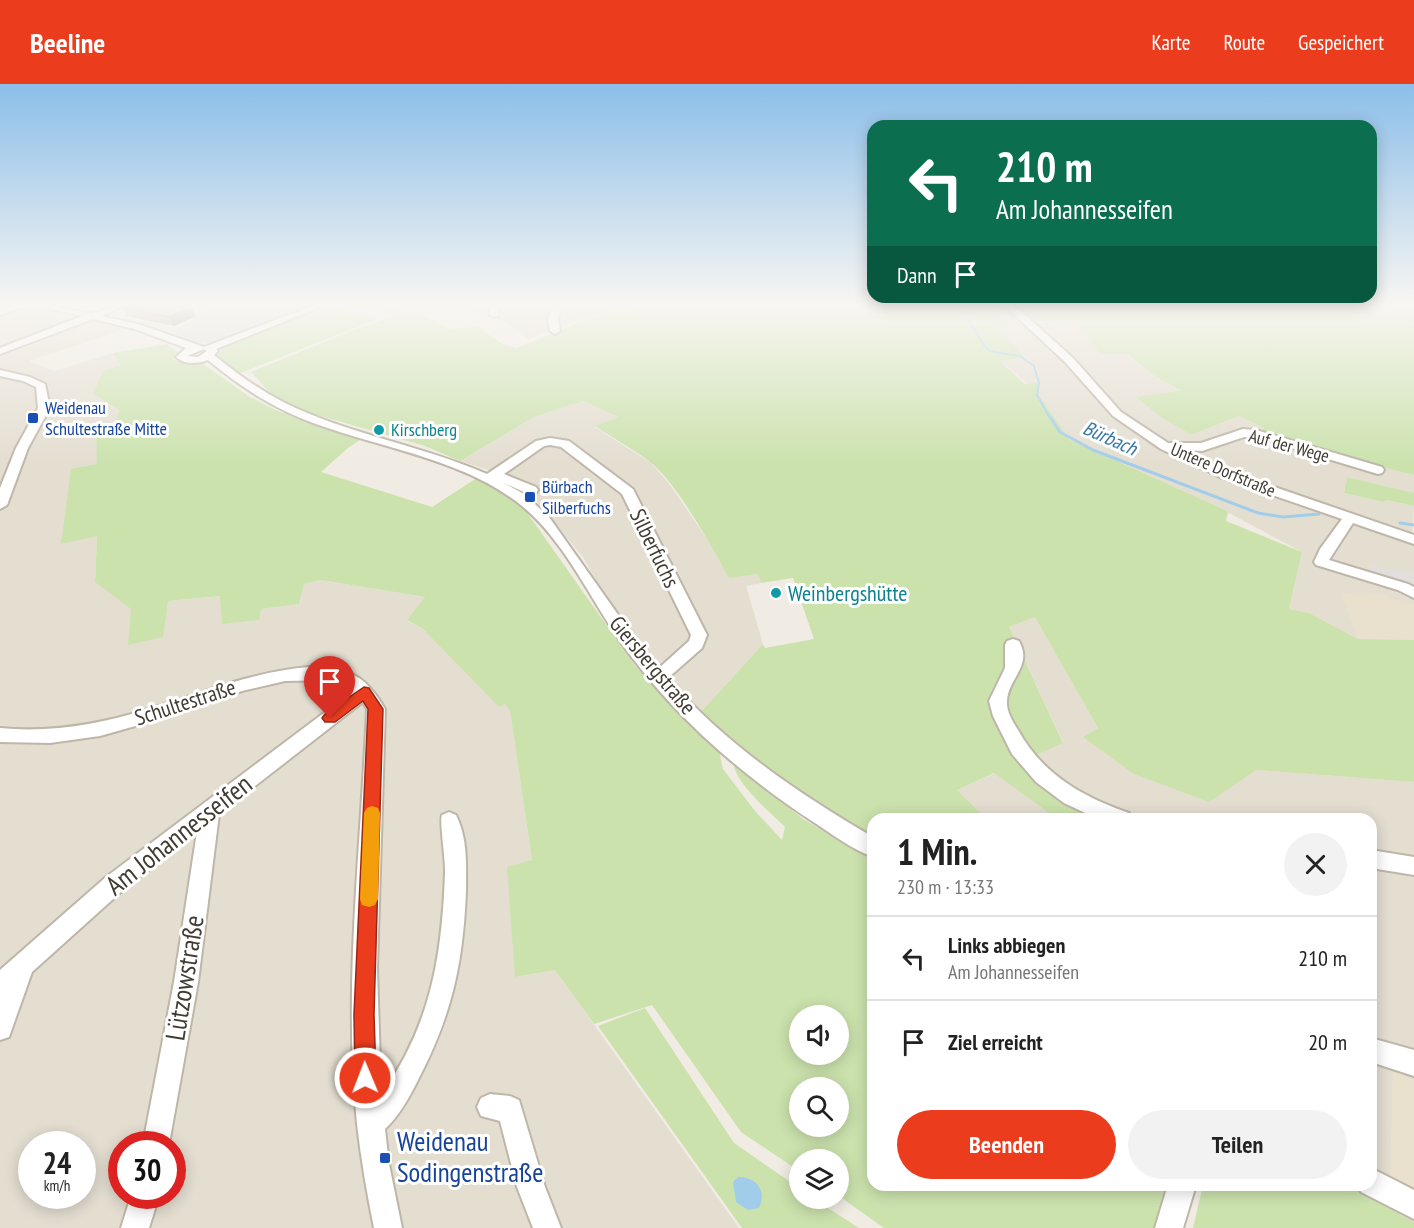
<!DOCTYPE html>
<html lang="de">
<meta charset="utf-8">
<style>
body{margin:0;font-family:"PT Sans Narrow",sans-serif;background:#f2f2f2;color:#222;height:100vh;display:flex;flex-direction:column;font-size:22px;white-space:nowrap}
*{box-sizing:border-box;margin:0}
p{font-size:20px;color:#767676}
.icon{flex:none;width:33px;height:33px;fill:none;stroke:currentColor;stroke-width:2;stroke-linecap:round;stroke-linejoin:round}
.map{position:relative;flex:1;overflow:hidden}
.drawer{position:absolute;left:867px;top:729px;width:510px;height:378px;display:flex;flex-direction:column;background:#fff;border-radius:18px;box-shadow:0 3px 15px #0003}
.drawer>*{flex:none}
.top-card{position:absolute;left:867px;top:36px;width:510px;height:183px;border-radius:18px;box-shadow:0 3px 15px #0003;background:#0b6e4f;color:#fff;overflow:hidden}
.tools{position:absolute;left:789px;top:921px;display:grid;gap:12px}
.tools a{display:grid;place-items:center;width:60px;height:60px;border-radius:50%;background:#fff;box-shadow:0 3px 15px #0003;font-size:30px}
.speed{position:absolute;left:18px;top:1047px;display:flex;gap:12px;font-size:30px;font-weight:700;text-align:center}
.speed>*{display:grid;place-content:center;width:78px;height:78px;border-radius:50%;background:#fff;box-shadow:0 3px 15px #0003;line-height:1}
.speed small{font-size:15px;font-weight:400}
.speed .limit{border:9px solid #d22;background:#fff;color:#111}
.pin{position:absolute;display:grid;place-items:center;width:51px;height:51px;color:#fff;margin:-62px -26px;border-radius:50% 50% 50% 0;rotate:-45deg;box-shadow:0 0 6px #0007}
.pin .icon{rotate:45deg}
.me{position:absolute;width:66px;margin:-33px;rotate:359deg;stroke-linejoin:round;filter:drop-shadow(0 0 4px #0008)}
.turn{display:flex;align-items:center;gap:21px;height:126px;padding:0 30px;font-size:27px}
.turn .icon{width:78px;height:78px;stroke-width:2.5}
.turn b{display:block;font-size:42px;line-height:51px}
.then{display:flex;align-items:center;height:57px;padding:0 30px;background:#0003;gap:12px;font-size:22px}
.round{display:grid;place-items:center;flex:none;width:63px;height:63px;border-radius:32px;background:#f2f2f2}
.summary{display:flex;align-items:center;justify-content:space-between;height:102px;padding:0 30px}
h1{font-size:36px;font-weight:700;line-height:45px}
.primary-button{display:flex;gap:12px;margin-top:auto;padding:12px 30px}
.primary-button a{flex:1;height:69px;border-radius:36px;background:#ec3c1e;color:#fff;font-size:24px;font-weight:700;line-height:69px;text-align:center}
.primary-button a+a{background:#f2f2f2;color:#222}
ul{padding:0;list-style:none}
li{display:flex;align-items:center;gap:18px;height:84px;padding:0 30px;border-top:2px solid #e0e0e0}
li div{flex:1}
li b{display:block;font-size:22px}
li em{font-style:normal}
header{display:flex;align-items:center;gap:36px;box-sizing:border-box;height:84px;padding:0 30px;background:#ec3c1e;color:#fff}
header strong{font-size:28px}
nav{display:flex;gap:33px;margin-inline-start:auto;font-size:21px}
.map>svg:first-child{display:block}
.residential{fill:#e4ded1;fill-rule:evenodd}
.education{fill:#e9e1cd}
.green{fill:#cbe2ad;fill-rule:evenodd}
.parking{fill:#e1dedb}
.water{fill:#a1cdea}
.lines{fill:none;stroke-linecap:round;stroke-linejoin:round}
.stream-far1{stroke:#a1cdea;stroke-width:2}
.stream{stroke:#a1cdea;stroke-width:3}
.minor-casing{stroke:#beb6a9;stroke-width:4}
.minor{fill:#fff;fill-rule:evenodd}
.wall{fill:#b6aea2}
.shaded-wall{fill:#948d84}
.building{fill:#d4cabc;stroke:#948d84;stroke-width:1.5}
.route{fill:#ec3c1e;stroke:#992714;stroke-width:1.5}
.slow{fill:#f59e0b}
.transit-dot{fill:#1a4fb4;stroke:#fff;stroke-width:2}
.culture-dot{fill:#0f9aa8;stroke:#fff;stroke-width:2}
.labels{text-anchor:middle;stroke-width:6;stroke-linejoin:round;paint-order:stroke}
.far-transit-label{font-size:18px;fill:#164399;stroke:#fff;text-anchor:start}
.far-culture-label{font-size:18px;fill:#0d838f;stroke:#fff;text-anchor:start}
.far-street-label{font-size:18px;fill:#413c33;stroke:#fff}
.far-water-label{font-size:20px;font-style:italic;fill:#3576a5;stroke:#fff}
.street-label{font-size:22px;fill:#413c33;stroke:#fff}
.culture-label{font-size:22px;fill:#0d838f;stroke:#fff;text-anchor:start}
.near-street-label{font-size:27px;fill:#413c33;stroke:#fff}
.near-transit-label{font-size:27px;fill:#164399;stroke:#fff;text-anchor:start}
</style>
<header>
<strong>Beeline</strong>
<nav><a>Karte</a><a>Route</a><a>Gespeichert</a></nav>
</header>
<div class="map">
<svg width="1414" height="1144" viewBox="0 0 1414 1144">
<rect width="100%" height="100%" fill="#f0ece3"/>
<g class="residential">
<path d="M0,220h31l98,24 -100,33 26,10 57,-18 9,12 -28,29 26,16 -5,16 -18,7 2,31 -37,80 36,-9 -2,47 73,19 53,-5 1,27 39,-14 38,-5 5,-20 17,-4 104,17 -18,24 16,8 82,75 5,7 22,149 -16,117 39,-7 184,258h-739zM32,1060h50v52h-50zM122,1060h50v52h-50z"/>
<path d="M435,220h245l-68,6 -55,17 -29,12 -33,-24z"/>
<path d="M984,220h59l8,6 -28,1 10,11 41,-3 27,35h27l21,18 33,20 -46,6 26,20 29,17 48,-19 25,12 -4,3 56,20 98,24v18l-67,-16 -3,16 39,9 2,-2 29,6 -2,38 2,1v95l-56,-1 -49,-26 -20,-4 13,-57 -90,-48 -142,-64 -33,-48 -37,-31 26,-3 -34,-32 22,-3z"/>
<path d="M583,317l37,16 -25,10 56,36 19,22 35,51 24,41 29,-3 3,9 -15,3 17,58 -64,70 -32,-33 -57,-76 -27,-48 -64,-77 -59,-19 74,-44z"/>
<path d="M1035,532l63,112 -15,9 173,33 158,12v440l-66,-37h23v-366h-225l-47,-14 -70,-47 34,-16 -54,-115z"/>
<path d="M995,689l62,46h-70l-30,-29z"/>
</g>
<g class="education">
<path d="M352,220h70l-32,10z"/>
<path d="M1341,509l44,2 4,4 25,5v36l-56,-1z"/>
<path d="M1393,987l21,9v113l-24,-14z"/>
</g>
<g class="green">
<path d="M189,220h126c-34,11 -90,5 -126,0z"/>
<path d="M705,220h279l31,19 -22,3 33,32 -26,3 25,23 12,-1v9l33,48 142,64 16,8 -2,9 76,31 -13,57 20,4 49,26 56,1v142l-158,-12 -47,32 -75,-28 -51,-37 15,-9 -63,-111 -26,10 54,116 -34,15 70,47 47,14h-89l-63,-46 -37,17 30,29h-114v17l-43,-24 -68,-45 -63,-53 64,-70 2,4 49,-9 -21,-61 -32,5 -3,-9 -29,4c-18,-32 -51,-94 -79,-116 -17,-13 -37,-24 -55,-36l24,-9 -36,-16 -49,16 -74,44 -35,-15 -111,-32 -25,-10 -17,-9 -21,-23 103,-42 58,-20 38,19 28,-2 24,17 15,4 67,-27 35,-10z"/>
<path d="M1043,220h371v171l-98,-24 -56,-19 4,-4 -25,-12 -48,19 -29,-17 -27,-21 46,-6 -32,-19 -21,-18h-27l-27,-34 -41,2 -11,-11 28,-2z"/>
<path d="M323,222l54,13 -139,55 -20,-18 5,-8z"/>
<path d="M167,260l10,8 -4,7 3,2 27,3 47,33 28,14 85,27 -14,9 -28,25 111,35 45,-29 44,26 115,163 54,59 29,25 4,18 32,42 27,29 3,-13c-13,-13 -51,-45 -51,-63l69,55 70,41v325h295l-12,43h-272l-45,-32 -1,-36h-38l-1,11 -58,-39 -89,-127 -58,19 -39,-54 -40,7 -8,-110 25,-7 -22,-149 -5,-7 -6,3 -76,-78 -16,-9 18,-23 -104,-17 -17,4 -5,20 -38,5 -2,11 -37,4 -2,-28 -52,5 -5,36 -35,8 3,-36 -36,-27 2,-46 -36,8 10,-75 26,-5 -1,-32 18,-6 5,-16 -26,-16 10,-23 18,-6 -9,-12zM800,932h38v38h-38zM800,1004h38v38h-38z"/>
<path d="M1347,393l67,16v13l-28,-6 -3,2 -39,-9z"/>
<path d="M645,924l89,135 65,45 1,10 14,1 45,29h-117l-144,-202z"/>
<path d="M1203,1101h145l66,37v6h-221z"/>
</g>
<g class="parking">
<path d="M290,224l9,1 -84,33 -17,1 -28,-12 14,-5 22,-16z"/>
<path d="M1369,481l45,8v12l-45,-11z"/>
</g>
<path class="water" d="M738,1093c19,0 29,14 21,31l-11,2 -12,-8 -3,-20z"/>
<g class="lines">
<path class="stream-far1" d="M966,220l-2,8c9,13 14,27 25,39l31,5 14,10 5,17 -2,12 12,21"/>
<g class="stream">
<path d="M1048,330l12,18 33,18 165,63 25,4 36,-3"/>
<path d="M1400,439l14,2"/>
</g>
<defs>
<g id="minor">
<path d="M17,220h13l-30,11v-6z"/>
<path d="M38,220c18,0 36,9 53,9 12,0 23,-9 37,-9l-26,12 39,9 63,22 113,-43h11l-112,45 2,2 -4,4c22,18 44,34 69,47 64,32 138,43 204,72l49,-33 14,-3 19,3 64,48 74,146 -5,13 -34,30c57,66 131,116 205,159v20c-21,-8 -40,-22 -58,-34 -75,-49 -144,-109 -195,-182 -30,-43 -57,-102 -98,-135 -56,-46 -140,-58 -206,-82 -42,-15 -74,-36 -108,-64 -11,4 -23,5 -32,-3l10,-9 -51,-19 -42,-10 -93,35v-6l82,-32 -43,-10zM204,265l3,2 -9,6 -11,-1zM550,361l11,2 61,47 69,141 -2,6 -30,27 -28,-35 -82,-116 -25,-23 -22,-12 24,11h10l2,-3 -2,-3 -32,-13 40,-28z"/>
<path d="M492,220h9l-4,13 -8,-2z"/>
<path d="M553,220h9l-4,15 2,12 -5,3 -5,-3 -2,-12z"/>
<path d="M1003,220h10l60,54 48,54 47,31h33l42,-14 13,1 126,37 2,3 -2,3 -4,1 -123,-37h-11l-42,14 -19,-1 45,21 186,64v9l-61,-21 -24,37 79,24 6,3v11l-16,-8 -82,-25 -2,-3 6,-13 22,-30 -122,-42 -59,-28 -48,-33 -48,-54z"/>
<path d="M0,286l30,7 15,7 5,24 -22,40 -21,57 -7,4v-21l16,-40 22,-40 -2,-21 -13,-6 -23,-5z"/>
<path d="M1013,555l6,2c14,25 -11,37 -12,60 -1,10 6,21 11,29 25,45 65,67 111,83l3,6h-34l-34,-16 -28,-21 -24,-28 -19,-38 -4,-15 16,-33v-23l2,-4z"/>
<path d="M308,583c39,0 57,7 77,42l-8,260 4,126c50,-70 61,-139 64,-222 1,-12 -6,-53 -3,-58l7,-3 7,3c12,24 10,50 10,76 -3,74 -14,123 -48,189 -9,18 -19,36 -33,49l4,35 13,64h-28c-7,-34 -13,-69 -17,-104 -14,-137 4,-277 10,-415l-4,-7 -144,112 -21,168 -29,162h-26l31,-162 23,-150 -75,59 -90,81 -23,65 -9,3v-70l106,-93 247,-186 -17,-11 -51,1 -43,10 -82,28 -60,17 -50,7 -50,-1v-14c51,5 101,-4 149,-19 53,-16 103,-37 159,-42z"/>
<path d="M1371,766l43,7v18l-43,-7z"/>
<path d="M1371,954l43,12v26l-43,-14z"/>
<path d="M490,1010l20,2 9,4 26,87 16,41h-28l-16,-41 -17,-66 -19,-5 -4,-9 4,-9z"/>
<path d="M1371,1084l43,22v29l-53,-27 -3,-7h13z"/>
<path d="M1168,1101h28l-13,43h-28z"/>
<path d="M131,1112h28l-10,32h-28z"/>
</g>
</defs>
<use href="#minor" class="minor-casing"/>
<use href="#minor" class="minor"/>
</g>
<path class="wall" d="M123,220h67l6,12 -22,10 -47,-10 -5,-9h2z"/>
<path class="shaded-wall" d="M179,220h11l6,12 -22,10 -5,-9z"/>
<path class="building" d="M123,220h57l12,3 -23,10 -47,-10 5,-2z"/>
<linearGradient id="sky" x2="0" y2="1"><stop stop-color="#8bbee9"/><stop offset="0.58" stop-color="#f8f6f2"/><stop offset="1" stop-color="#f8f6f2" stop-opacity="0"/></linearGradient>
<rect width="1414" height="380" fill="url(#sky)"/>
<path class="route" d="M364,603l5,1 14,21 -9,305 2,64 -3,8 -8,3 -7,-3 -3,-8 -1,-64 14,-305 -5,-8 -28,21h-10l-3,-4 3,-4z"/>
<path class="slow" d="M372,722l6,2 2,5 -2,86 -3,6 -6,2 -7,-2 -2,-6 4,-86 3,-5z"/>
<g class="transit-dot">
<rect x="27" y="328" width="12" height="12" rx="3"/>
<rect x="524" y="407" width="12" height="12" rx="3"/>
<rect x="379" y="1068" width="12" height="12" rx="3"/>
</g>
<g class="culture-dot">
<circle cx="379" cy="346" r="6"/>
<circle cx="776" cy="509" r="6"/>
</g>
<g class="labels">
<g class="far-transit-label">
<text x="45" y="330">Weidenau<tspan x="45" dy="21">Schultestraße Mitte</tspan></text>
<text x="542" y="409">Bürbach<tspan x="542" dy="21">Silberfuchs</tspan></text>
</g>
<g class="far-culture-label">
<text x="391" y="352">Kirschberg</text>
</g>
<g class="far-street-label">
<text transform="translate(1289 362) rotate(15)" y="6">Auf der Wege</text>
<text transform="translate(1223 386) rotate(23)" y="6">Untere Dorfstraße</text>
</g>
<g class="far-water-label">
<text transform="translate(1110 354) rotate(24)" y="7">Bürbach</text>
</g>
<g class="street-label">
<text transform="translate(655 464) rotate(64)" y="8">Silberfuchs</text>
<text transform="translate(653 581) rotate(50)" y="8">Giersbergstraße</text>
<text transform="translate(185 618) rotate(-18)" y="8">Schultestraße</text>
</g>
<g class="culture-label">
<text x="788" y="517">Weinbergshütte</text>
</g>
<g class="near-street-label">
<text transform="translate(179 751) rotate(-38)" y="9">Am Johannesseifen</text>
<text transform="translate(185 894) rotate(-81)" y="9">Lützowstraße</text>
</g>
<g class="near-transit-label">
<text x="397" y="1067">Weidenau<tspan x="397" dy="31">Sodingenstraße</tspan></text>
</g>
</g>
</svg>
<div class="tools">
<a><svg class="icon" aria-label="sound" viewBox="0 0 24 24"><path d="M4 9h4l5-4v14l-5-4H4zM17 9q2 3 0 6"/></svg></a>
<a><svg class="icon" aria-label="search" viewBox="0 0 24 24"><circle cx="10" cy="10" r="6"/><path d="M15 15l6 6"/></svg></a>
<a><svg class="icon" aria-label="layers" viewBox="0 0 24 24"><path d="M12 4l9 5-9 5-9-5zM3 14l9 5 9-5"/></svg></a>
</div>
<div class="speed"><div>24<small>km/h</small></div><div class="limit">30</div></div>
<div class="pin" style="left:330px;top:634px;background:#d93025"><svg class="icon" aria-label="arrive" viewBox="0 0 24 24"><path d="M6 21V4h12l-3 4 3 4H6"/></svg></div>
<svg class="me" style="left:365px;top:994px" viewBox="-20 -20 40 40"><circle r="17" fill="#ec3c1e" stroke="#fff" stroke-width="3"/><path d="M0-11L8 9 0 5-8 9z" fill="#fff"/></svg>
<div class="top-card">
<div class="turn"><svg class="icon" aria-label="left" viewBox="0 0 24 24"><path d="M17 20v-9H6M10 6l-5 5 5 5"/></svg><div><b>210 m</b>Am Johannesseifen</div></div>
<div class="then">Dann<svg class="icon" aria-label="arrive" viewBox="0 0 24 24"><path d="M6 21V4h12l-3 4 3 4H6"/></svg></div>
</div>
<section class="drawer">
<div class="summary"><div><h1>1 Min.</h1><p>230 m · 13:33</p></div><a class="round"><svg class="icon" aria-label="close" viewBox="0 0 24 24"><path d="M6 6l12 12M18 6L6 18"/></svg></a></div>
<ul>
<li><svg class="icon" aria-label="left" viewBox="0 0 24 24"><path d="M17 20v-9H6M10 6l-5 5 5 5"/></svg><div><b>Links abbiegen</b><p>Am Johannesseifen</p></div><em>210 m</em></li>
<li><svg class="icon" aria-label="arrive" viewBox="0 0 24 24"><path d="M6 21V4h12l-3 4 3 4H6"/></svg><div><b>Ziel erreicht</b></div><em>20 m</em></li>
</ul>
<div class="primary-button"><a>Beenden</a><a>Teilen</a></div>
</section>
</div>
